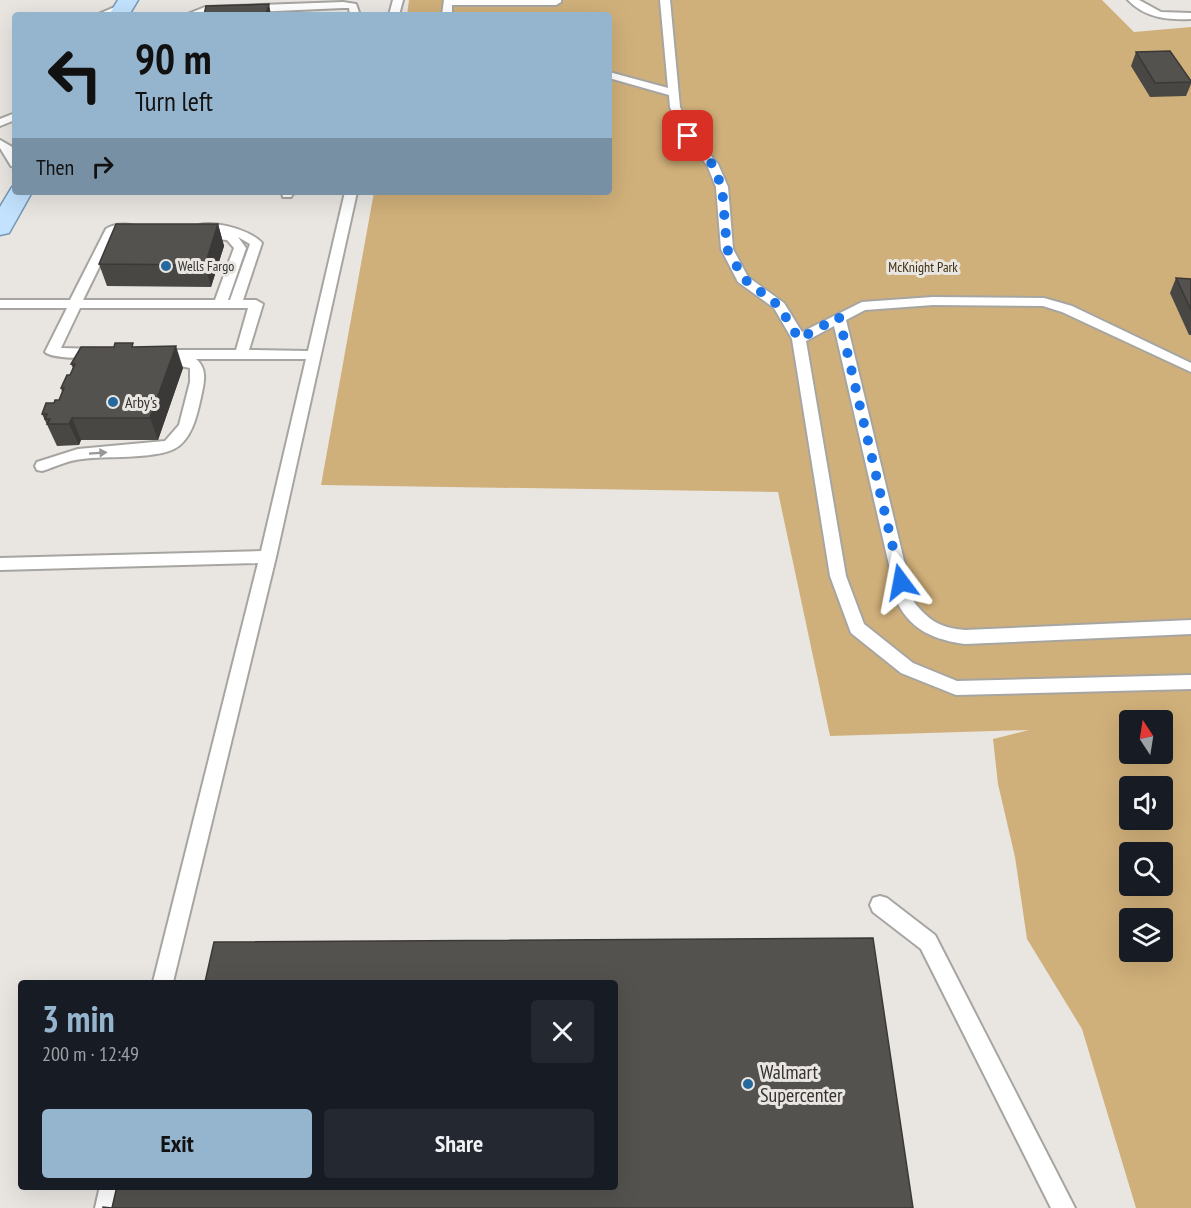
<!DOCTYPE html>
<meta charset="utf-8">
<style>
body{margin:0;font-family:"PT Sans Narrow",sans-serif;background:#242831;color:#f1f3f6;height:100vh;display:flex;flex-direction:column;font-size:22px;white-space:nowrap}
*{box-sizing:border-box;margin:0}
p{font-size:20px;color:#9ea1a6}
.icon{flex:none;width:33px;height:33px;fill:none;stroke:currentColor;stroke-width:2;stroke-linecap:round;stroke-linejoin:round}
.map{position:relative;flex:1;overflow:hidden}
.sheet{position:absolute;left:18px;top:980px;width:600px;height:210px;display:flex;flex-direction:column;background:#171b24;border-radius:6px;box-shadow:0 6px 24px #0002}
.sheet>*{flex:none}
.banner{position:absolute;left:12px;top:12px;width:600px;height:183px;border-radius:6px;box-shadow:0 6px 24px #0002;background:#95b4ce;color:#111;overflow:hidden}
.needle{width:39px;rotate:348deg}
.fabs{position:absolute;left:1119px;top:710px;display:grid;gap:12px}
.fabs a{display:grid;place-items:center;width:54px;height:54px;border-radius:6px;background:#171b24;box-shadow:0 6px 24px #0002;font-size:30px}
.pin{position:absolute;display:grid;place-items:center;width:51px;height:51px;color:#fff;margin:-26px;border-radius:12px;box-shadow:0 3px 9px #0006}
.me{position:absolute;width:66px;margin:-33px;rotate:347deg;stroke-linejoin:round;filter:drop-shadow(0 0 4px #0008)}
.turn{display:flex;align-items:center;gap:21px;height:126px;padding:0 24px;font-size:27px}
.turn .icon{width:78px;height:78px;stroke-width:2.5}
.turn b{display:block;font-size:42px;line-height:51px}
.then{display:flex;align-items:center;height:57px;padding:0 24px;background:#0003;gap:12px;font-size:22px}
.round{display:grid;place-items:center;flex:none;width:63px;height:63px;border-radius:6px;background:#242831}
.head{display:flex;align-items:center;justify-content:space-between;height:102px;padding:0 24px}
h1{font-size:36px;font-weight:700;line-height:45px;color:#95b4ce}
.action{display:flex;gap:12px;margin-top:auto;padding:12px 24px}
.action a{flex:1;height:69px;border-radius:6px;background:#95b4ce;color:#111;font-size:24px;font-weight:700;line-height:69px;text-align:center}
.action a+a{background:#242831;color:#f1f3f6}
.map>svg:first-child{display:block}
.green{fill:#d0b07a;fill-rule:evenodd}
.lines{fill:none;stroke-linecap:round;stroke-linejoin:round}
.service-casing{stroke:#a7a5a1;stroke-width:4}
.primary-casing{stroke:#7597b5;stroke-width:3}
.service{fill:#fff;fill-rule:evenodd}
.primary{fill:#c2e2fe;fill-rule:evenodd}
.wall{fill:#484743}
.shaded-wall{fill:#3b3937}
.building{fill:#54524e;stroke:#3b3937;stroke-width:1.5}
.oneway{fill:#999898}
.route{stroke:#1a73e8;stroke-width:10;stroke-dasharray:0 18}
.poi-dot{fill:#24689d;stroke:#e9e6e2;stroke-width:2}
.labels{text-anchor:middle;stroke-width:6;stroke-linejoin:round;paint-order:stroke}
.far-poi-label{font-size:14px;fill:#333230;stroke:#e9e6e2;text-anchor:start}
.far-park-label{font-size:14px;fill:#3e2d0e;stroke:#e9e6e2}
.poi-label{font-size:16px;fill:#333230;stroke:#e9e6e2;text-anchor:start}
.near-poi-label{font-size:20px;fill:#333230;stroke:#e9e6e2;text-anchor:start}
</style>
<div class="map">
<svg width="1191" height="1208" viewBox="0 0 1191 1208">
<rect width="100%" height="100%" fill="#e9e6e2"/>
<path class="green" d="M409,0h693l32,32 57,-5v1181h-55l-54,-179 -55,-90 -12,-82 -17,-73 -5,-45 36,-9 -199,6 -52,-244 -457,-7 53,-293h235v-177h-202zM1130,720h32v33h-32zM1130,786h32v33h-32zM1130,852h32v33h-32zM1130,918h32v33h-32z"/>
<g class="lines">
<defs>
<g id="service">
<path d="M393,0h10l-4,15h-10z"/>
<path d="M444,0h117v2l-5,3h-104v10h-10z"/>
<path d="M660,0h10l10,107 13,28 25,29 10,23 5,62 15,28 36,26 18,29 60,-30 71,-5 111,1 28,8 119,57v9l-129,-60 -19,-6 -110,-1 -68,5 -19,10 68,282c15,19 27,26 51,28l226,-10v14l-226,10c-29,-4 -53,-13 -67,-40l-64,-278 -28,15 40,235 18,48 49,39 44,18 234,-6v14l-235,6 -55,-22 -50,-40 -21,-57 -38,-237 -18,-31 -36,-26 -17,-33 -5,-62 -9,-22 -25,-29 -12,-29 -1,-12 -60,-17v-6l59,16z"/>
<path d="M1128,0h11l22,12 30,1v6c-23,1 -46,-1 -63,-19z"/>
<path d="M343,2l13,2 4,11h-10l-1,-7h-6l-158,7 20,-8z"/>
<path d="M124,3l5,3 -2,2 -17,7h-14z"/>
<path d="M15,113v7l-15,6v-7z"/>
<path d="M0,140l14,8 1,19 -4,-1 -11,-18z"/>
<path d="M282,192h12l-3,5h-8z"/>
<path d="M345,192h12l-81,365 -103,425h-20l105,-419 -258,7v-12l261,-7 45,-192h-110c12,10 8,24 5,38 -4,18 -9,43 -27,52 -20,10 -69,7 -92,10 -14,1 -27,8 -40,12l-5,-1 -2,-4 2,-4 41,-13 87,-8 14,-16 11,-43v-14l-19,-4 -2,-3 2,-3h-13l-7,-4 7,-4h78l12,-42h-168l-19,40 38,1 7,4c-7,7 -54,6 -61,-1l22,-44h-67v-8h70l36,-71c8,-6 27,-6 35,0l-6,4h-19l-33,67h132l19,-52 -7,-8 -12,-1 -2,-3 4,-3h-20l-6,-4c14,-12 59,0 71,14l-19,57h13l7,4 -14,46 59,1zM238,237l12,7 -20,56h-2l18,-52z"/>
<path d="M880,896l7,2 48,37 140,273h-24l-130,-259 -48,-37 -3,-7 3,-7z"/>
<path d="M100,1186h23l-4,22h-24z"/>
</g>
<g id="primary">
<path d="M118,0h20l-9,15h-20z"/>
<path d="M15,186v6h17l-23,41 -9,2v-28l12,-20z"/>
</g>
</defs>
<use href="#service" class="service-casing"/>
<use href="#primary" class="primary-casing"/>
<use href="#service" class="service"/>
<use href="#primary" class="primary"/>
</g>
<g class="wall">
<path d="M1136,52l55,29v3l-5,12 -36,1 -19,-31z"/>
<path d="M218,224l6,22 -13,41 -104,-1 -8,-22z"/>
<path d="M1176,278l15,1v56h-2l-19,-42z"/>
<path d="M135,347l48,21 -25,72h-77l-2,5 -22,1 -15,-32 17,-14 3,-8 -1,-4 9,-13 3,-7 -2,-4z"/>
</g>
<g class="shaded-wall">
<path d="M269,4l2,11h-5z"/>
<path d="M218,224l6,22 -13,41 -6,-22z"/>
<path d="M176,346l7,22 -25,72 -8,-22z"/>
<path d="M72,418l9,22 -2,5 -10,-21z"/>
</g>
<g class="building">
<path d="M269,4l-3,11h-62l2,-9z"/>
<path d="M1170,51l21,30v1l-36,1 -19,-31z"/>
<path d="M116,224h102l-13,41 -106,-1z"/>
<path d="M1176,278l15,1v31z"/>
<path d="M115,343h18l-1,4 44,-1 -26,72h-78l-3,6h-22l3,-5h-5l2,-5h-5l4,-11h8l1,-3h4l5,-12h-3l6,-13h3l5,-11h-4l10,-17h33z"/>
<path d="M873,938l40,270h-810v-1l9,1 5,-22h498v-204h-410l9,-40z"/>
</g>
<defs><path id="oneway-solid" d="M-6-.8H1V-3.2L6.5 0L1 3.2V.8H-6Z" transform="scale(1.5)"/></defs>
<use class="oneway" href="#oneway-solid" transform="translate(98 453) rotate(-4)"/>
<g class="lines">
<path class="route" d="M688,136l24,28 10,23 5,62 17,30 35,27 20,33 40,-22 62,265"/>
</g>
<g class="poi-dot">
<circle cx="166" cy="266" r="6"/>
<circle cx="113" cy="402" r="6"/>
<circle cx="748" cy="1084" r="6"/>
</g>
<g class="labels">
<g class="far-poi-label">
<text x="178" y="271">Wells Fargo</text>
</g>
<g class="far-park-label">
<text x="923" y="272">McKnight Park</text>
</g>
<g class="poi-label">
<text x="125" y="408">Arby's</text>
</g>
<g class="near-poi-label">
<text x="760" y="1079">Walmart<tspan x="760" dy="23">Supercenter</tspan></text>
</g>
</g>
</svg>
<div class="fabs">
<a><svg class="needle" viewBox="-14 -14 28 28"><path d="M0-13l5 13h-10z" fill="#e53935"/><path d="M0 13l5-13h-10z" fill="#9ea1a6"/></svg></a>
<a><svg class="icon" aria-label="sound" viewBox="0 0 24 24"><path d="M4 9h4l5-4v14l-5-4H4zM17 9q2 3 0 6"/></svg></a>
<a><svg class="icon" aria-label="search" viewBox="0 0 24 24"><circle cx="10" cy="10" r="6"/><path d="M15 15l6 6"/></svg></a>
<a><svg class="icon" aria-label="layers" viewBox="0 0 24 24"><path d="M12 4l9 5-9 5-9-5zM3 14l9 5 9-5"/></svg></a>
</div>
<div class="pin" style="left:688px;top:136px;background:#d93025"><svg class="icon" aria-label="arrive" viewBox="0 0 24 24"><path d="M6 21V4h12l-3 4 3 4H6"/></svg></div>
<svg class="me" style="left:901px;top:582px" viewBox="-20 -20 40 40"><path d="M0-17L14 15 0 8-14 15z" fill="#1a73e8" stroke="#fff" stroke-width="4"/></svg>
<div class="banner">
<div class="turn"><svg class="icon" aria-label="left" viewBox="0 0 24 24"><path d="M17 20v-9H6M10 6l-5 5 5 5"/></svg><div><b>90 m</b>Turn left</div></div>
<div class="then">Then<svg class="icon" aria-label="right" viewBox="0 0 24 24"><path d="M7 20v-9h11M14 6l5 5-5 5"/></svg></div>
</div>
<section class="sheet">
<div class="head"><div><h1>3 min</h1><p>200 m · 12:49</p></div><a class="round"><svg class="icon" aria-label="close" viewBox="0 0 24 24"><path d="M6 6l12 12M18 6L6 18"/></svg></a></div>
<div class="action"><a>Exit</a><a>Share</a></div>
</section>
</div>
